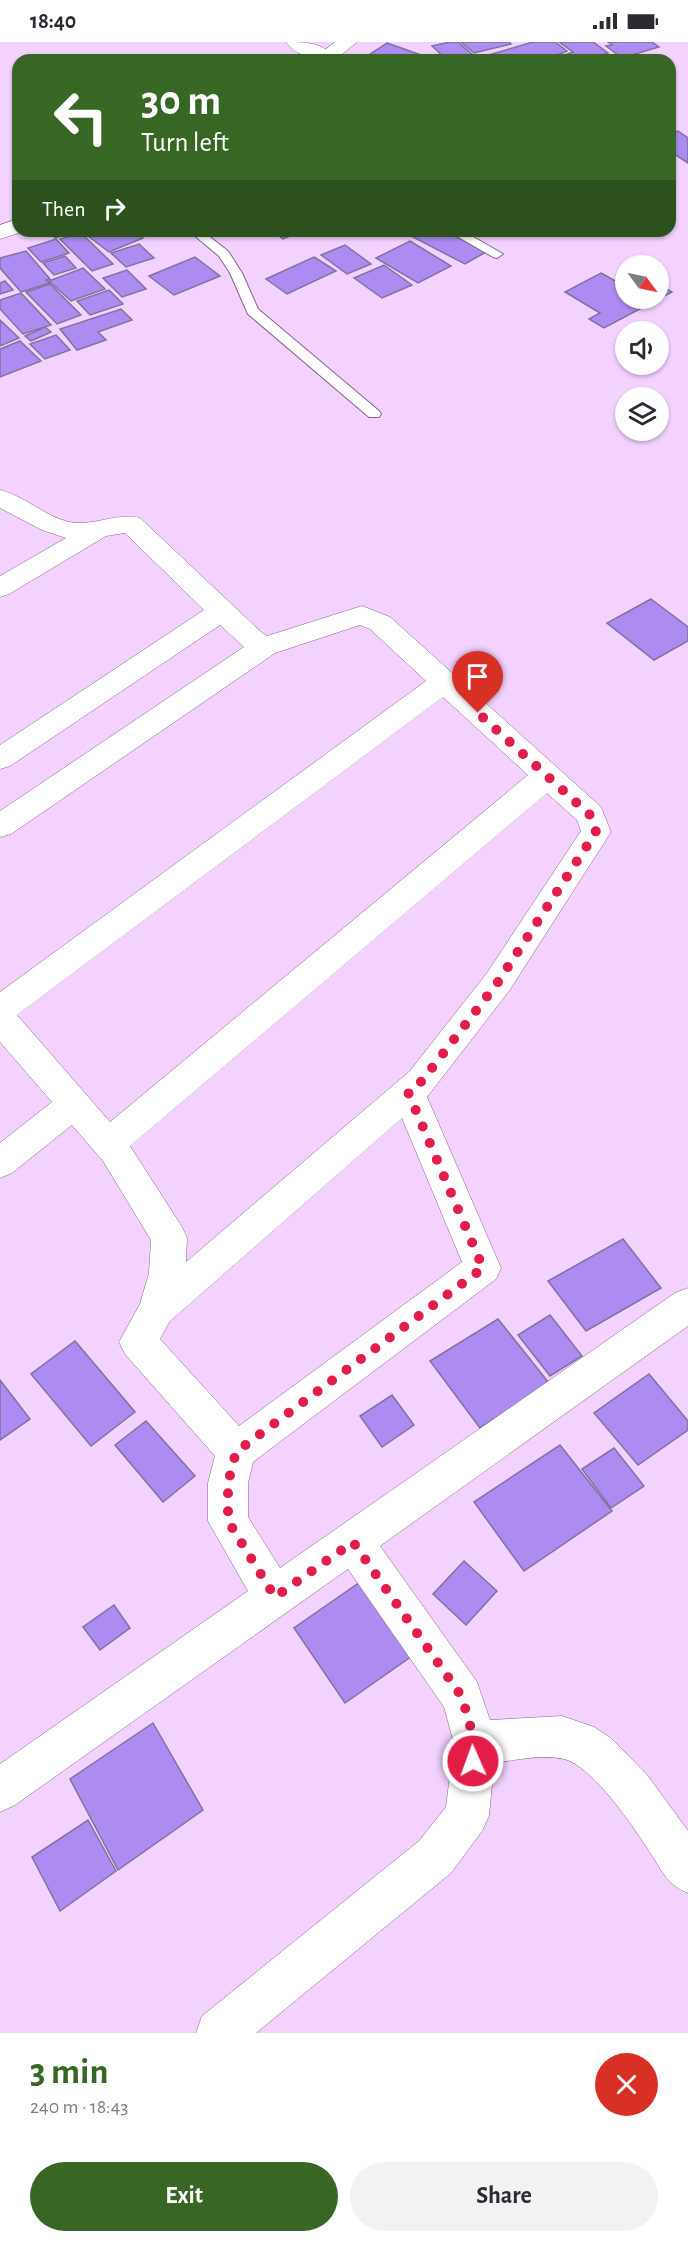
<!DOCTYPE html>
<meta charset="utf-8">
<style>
body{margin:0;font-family:"Alegreya Sans",sans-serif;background:#f2f2f3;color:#2b2b33;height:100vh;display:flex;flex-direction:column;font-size:22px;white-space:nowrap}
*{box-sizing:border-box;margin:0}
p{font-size:20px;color:#7c7c81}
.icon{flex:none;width:33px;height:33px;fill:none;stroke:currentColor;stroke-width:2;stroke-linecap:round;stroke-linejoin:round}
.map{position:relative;height:1991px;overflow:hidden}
.drawer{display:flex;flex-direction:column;background:#fff;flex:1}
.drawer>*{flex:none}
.guide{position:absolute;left:12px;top:12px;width:664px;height:183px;border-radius:18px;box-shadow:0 2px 4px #0004;background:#386625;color:#fff;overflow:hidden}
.needle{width:39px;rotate:123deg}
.tools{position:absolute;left:615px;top:213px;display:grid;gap:12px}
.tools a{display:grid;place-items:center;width:54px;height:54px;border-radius:50%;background:#fff;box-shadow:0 2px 4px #0004;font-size:30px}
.pin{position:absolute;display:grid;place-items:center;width:51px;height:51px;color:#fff;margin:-62px -26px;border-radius:50% 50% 50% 0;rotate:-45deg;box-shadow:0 0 6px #0007}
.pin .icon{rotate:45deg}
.me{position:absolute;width:66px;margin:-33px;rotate:358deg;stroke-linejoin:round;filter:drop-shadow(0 0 4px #0008)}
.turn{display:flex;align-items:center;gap:21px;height:126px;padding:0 30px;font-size:27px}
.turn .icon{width:78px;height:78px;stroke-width:2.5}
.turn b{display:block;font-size:42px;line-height:51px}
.then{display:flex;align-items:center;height:57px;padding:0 30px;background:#0003;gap:12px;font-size:22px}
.round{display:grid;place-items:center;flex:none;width:63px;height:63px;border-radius:32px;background:#f2f2f3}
.summary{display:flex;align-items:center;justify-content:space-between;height:102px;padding:0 30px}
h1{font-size:36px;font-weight:600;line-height:45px;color:#386625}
.cta{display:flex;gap:12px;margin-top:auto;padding:12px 30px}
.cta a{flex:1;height:69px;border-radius:36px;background:#386625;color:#fff;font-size:24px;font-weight:600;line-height:69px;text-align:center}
.cta a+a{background:#f2f2f3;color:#2b2b33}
.status{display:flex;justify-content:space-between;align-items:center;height:42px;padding:0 30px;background:#fff;direction:ltr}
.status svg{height:16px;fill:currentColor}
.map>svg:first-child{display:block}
.building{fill:#ad8cf1;stroke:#7f72a0;stroke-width:1.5}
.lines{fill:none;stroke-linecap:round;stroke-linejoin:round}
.lane-casing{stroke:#83658d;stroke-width:2}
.street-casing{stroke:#83658d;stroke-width:1}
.secondary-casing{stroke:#83658d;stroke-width:1}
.lane{fill:#fff;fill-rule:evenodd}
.street{fill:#fff;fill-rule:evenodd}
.secondary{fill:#fff;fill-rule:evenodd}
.route{stroke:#e11d48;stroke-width:10;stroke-dasharray:0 18}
</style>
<div class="status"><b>18:40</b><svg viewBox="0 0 49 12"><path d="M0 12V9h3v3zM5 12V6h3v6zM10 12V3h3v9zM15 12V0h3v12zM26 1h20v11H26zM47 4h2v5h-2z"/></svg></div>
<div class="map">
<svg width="688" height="1991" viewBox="0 0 688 1991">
<rect width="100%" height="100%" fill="#f3d2ff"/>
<g class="building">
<path d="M450,0h8l15,13 -26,5 -15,-14z"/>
<path d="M461,0h48l2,2 -37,9z"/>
<path d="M533,0h22l12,9 -22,9 -70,-1z"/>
<path d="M559,0h34l15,11 -25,7h-16l-5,-4 11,-4z"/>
<path d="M608,0h44l7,5 -37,11 -16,-12 6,-1z"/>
<path d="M387,1l40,14 -4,3h-45l-11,-4z"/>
<path d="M678,89l10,7v25l-18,-12v-17z"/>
<path d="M55,189h18l1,1 -19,6 -5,-6z"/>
<path d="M89,189h44l10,7 -34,14 -25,-19z"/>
<path d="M272,189h30l-19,8z"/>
<path d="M419,189h26l41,21 -21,12 -54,-28z"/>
<path d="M81,191l32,31 -21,7 -32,-32z"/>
<path d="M56,197l13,14 -28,9 -13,-14z"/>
<path d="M410,199l41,25 -33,17 -42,-25z"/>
<path d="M139,202l15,14 -28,9 -15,-14z"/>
<path d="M345,203l26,19 -24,10 -26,-19z"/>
<path d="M26,209l24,28 -4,1 4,3 -29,9 -21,-24v-10z"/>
<path d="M65,214l11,12 -22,7 -11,-12z"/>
<path d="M195,215l25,19 -46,19 -25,-19z"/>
<path d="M314,215l22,14 -49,23 -21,-15z"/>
<path d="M384,223l28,20 -30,13 -28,-20z"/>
<path d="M83,226l22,21 -34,12 -22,-20z"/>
<path d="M127,228l19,19 -24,8 -19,-19z"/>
<path d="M601,231l25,14v11h32v-14l14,8 -68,36 -15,-9 11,-6 -35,-21z"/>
<path d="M5,239l8,9 -13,4v-11z"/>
<path d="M50,242l31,31 -24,9 -31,-32z"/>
<path d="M109,248l14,14 -33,11 -13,-14z"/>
<path d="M21,251l30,32 -28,9 -23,-25v-9z"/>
<path d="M121,267l11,11 -34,12 8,8 -29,10 -17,-21z"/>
<path d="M0,278l19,18 -19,8z"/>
<path d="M45,285l6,5 -20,9 -6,-5z"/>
<path d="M56,293l14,15 -25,9 -15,-15z"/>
<path d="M20,299l21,20 -41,16v-28z"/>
<path d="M651,557l37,28v14l-34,19 -47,-37z"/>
<path d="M623,1197l38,49 -75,43 -38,-50z"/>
<path d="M550,1273l32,41 -32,20 -32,-41z"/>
<path d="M498,1277l51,64 -69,45 -50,-67z"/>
<path d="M75,1299l60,71 -44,34 -60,-72z"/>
<path d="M649,1332l39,47v9l-50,35 -44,-52z"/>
<path d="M0,1338l30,39 -30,21z"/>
<path d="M392,1353l22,30 -32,22 -22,-31z"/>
<path d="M146,1379l49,55 -32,26 -48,-57z"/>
<path d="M560,1403l52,66 -88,60 -50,-69z"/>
<path d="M614,1406l30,38 -33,22 -29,-39z"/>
<path d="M464,1519l33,30 -31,34 -33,-31z"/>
<path d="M360,1540l52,74 -67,47 -51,-75z"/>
<path d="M114,1563l16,23 -30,22 -17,-23z"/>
<path d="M153,1681l50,87 -85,60 -48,-91z"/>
<path d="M88,1778l28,51 -56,40 -28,-54z"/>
</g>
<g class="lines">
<defs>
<g id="lane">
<path d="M189,189h13l26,20 14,22 16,36 121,102 2,3 -2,3h-10l-121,-103 -18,-41 -11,-17z"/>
<path d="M448,189h15l40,23 -6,4 -4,-1z"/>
</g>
<g id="street">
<path d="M286,0c18,0 37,0 49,16l-2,2c-16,0 -36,-3 -47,-18z"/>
<path d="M0,448c25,6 44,26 69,32 24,5 48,-10 71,-4l121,114 6,4 95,-30 28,11 211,190 10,25 -102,159 -82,106 74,171 -5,11 -243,183 -5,21v34l32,51 395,-275 13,-5v38l-308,220 97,136 13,38 72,-4 32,11 18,12 36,37 40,55v62c-22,-9 -24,-20 -37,-39 -15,-24 -59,-89 -87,-95 -22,-5 -48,1 -70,4l-5,53 -7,15 -31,42 -195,160h-60l6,-17 217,-175 27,-34 8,-64 -10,-36 -96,-138 -333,236 -15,7v-48l248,-173 -40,-70v-38l7,-27 -90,-102 -6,-12 21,-38 9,-31 2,-33 -48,-79 -31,-36 -60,48 -12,5v-35l52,-41 -52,-60v-50l426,-311 -56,-52 -10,-4 -85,28 -264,181 -11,3v-26l244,-164 -24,-22 -210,141 -10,3v-24l204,-135 -79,-77 -19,3 -97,58 -9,3v-21l66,-38 -24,-8 -42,-22zM443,655l85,78 -418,347 -93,-107zM547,751l30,27 4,11 -94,142 -77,98 -224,191 1,-24 -5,-11 -52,-81zM402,1076l60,144 -223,164 -79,-87 10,-18z"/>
</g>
<g id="secondary">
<path d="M335,0h22l-22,18h-23z"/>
<path d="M18,177v12h7l-25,8v-14z"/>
</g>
</defs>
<use href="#lane" class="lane-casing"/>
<use href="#street" class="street-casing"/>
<use href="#secondary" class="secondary-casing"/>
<use href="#lane" class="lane"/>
<use href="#street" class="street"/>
<use href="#secondary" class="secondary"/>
</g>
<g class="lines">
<path class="route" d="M473,1719l2,-18 -13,-46 -109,-155 -78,55 -47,-76v-38l8,-31 247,-184 -75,-176 14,-11 76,-99 98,-150 -6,-17 -112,-102"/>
</g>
</svg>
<div class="tools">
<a><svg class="needle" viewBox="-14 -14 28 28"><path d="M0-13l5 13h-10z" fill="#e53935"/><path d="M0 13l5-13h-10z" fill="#7c7c81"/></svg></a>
<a><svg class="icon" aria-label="sound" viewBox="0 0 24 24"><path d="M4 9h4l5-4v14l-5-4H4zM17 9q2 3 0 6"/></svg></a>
<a><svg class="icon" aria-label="layers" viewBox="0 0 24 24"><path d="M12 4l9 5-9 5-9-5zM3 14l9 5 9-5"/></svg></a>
</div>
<div class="pin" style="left:478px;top:671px;background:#d93025"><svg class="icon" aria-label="arrive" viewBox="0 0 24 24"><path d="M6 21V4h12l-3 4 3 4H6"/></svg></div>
<svg class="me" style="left:473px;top:1719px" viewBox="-20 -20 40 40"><circle r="17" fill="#e11d48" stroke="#fff" stroke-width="3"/><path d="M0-11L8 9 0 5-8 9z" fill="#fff"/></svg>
<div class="guide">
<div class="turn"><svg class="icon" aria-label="left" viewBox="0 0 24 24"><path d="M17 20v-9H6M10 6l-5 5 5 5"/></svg><div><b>30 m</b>Turn left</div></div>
<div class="then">Then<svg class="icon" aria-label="right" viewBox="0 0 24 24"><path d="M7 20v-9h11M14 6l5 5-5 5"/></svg></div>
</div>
</div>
<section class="drawer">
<div class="summary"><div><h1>3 min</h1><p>240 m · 18:43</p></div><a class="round" style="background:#d93025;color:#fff"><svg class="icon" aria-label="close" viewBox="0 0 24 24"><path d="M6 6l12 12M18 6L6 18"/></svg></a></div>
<div class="cta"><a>Exit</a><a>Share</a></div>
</section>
